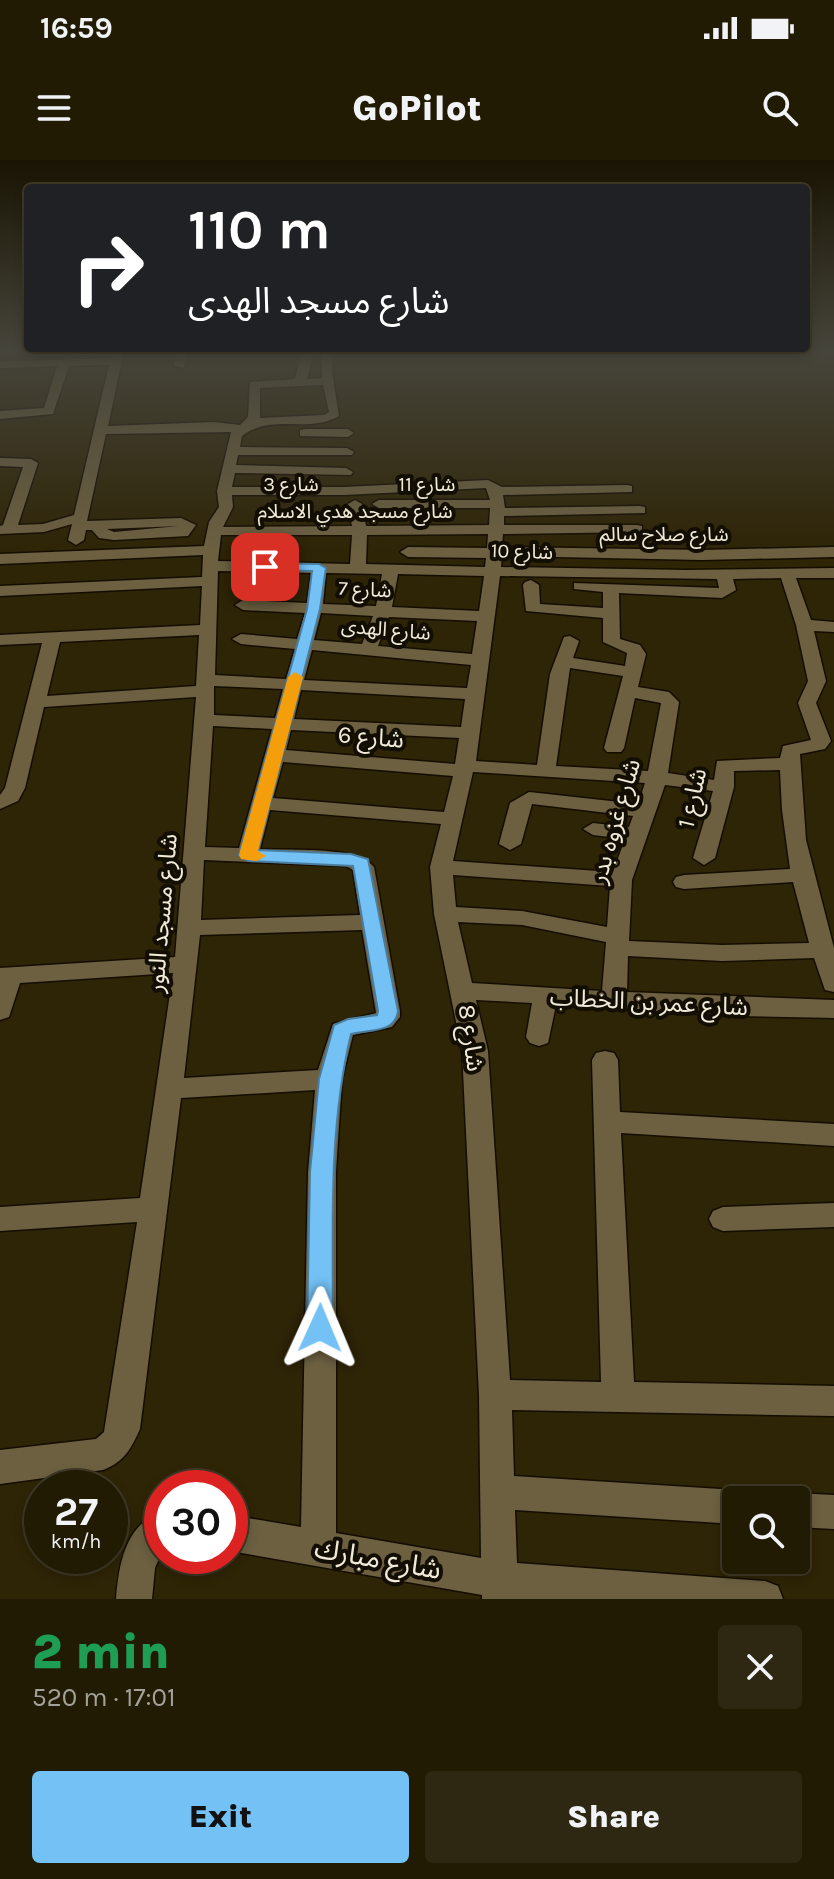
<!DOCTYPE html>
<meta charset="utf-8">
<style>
body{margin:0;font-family:Karla,"Noto Sans Arabic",sans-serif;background:#2e2813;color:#f1f3f6;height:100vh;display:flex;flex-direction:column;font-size:30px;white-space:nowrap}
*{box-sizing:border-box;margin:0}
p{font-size:26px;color:#a2a19a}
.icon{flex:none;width:44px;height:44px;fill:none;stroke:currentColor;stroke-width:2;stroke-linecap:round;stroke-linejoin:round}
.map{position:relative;height:1439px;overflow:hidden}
.sheet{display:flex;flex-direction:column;background:#221b04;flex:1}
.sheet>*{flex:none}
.hud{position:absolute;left:24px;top:24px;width:786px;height:168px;border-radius:8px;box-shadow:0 4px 12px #0003,0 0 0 2px #3f3926;background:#202124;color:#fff;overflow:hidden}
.fabs{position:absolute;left:722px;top:1326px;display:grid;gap:16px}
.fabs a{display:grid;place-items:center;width:88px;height:88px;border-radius:8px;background:#221b04;box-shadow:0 4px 12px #0003,0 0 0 2px #3f3926;font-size:40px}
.speed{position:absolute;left:24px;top:1310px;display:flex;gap:16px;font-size:40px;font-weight:700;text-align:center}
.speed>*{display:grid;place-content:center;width:104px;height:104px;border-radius:50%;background:#221b04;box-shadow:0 4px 12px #0003,0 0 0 2px #3f3926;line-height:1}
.speed small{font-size:20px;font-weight:400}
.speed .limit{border:12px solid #d22;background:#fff;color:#111}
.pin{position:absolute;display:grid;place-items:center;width:68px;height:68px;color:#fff;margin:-34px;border-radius:16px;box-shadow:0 4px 12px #0006}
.me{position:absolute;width:88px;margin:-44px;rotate:1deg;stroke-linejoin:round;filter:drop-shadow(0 0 6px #0008)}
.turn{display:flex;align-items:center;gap:28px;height:168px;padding:0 32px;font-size:36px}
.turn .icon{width:104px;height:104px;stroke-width:2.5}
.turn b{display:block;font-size:56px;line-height:68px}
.round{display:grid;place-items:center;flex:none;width:84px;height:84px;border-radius:8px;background:#2e2813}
.head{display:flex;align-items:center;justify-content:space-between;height:136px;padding:0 32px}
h1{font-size:48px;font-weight:800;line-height:60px;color:#1e9e55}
.cta{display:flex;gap:16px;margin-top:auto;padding:16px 32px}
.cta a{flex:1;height:92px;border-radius:8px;background:#73c1f5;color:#111;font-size:32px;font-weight:800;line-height:92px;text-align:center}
.cta a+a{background:#2e2813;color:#f1f3f6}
.status{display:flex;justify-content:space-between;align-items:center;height:56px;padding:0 40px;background:#221b04;direction:ltr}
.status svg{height:22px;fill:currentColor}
header{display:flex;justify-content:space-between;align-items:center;height:104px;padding:0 32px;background:#221b04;font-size:36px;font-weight:800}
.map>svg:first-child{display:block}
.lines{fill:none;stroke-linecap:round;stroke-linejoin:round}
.minor-casing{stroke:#150d00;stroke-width:3}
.minor{fill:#6c6041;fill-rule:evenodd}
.route{fill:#73c1f5;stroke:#4b7d9f;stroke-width:2}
.slow{fill:#f59e0b}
.labels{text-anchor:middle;stroke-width:8;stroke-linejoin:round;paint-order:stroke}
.far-street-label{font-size:20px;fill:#f1ead9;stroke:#120e03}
.street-label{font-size:24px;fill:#f1ead9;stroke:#120e03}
.near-street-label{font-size:28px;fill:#f1ead9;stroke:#120e03}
</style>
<div class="status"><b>16:59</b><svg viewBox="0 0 49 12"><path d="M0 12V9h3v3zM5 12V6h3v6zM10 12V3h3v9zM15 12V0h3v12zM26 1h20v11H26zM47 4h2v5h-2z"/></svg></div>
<header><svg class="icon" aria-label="menu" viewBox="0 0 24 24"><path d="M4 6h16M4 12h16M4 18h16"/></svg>GoPilot<svg class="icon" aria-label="search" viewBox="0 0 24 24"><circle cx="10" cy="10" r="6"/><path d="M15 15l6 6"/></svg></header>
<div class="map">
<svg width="834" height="1439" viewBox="0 0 834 1439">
<rect width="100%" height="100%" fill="#2e2406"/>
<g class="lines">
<defs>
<g id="minor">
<path d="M112,190h12l-16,76 106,-4 26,3 8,-8 2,-35 45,-3 7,-29h12l-7,29 15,-1 -1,-28h12l-1,21 7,45c-29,18 -68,-3 -97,20l-2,11 107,1 7,4 -2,3h-114l-2,10 110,3 7,4 -2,3 -116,-2 -3,14h112l144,-7 14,7 125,-2 5,1v6l-129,3 2,13 135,-2 5,1v6l-141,3v9h133l5,1v6l-139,2 -1,13 200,3 132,-3v10l-132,3 -200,-4 -1,11 185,3 148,-2v10h-38l15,42 23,2v10l-20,-1 12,50 -10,22 15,38 -6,8 -25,5 6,86 28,108v44l-9,-2 -11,-32 -92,3 -94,-5 -1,36 207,8v18l-100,-2 -178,-11 -8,38 -9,3 -9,-3 -4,-6 6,-34 -56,-3 12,51 22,329 91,2 -9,-322 4,-7 9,-2 9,2 4,7 2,52 214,12v22l-213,-13 13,249 200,4v30l-322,-6 2,66 222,14 12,5 3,5h-15v24l-221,-14 2,53 248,18 13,5 5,13h-301v-4l-252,-44v-36l71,12 7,-355 7,-82 -134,8 -41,331c-9,20 -16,33 -37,41l-103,14v-34l96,-11 8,-7 33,-210 -137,9v-24l140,-9 33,-225 -153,10 -11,34 -9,3v-52l175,-11 21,-260 -152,10 -19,81 -7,13 -18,8v-14l5,-7 37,-145 -42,2v-10l200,-10 2,-39 -202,10v-10l202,-9 1,-22 -203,9v-10l204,-8 5,-24 10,-15 -2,-16 14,-59 -125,2 -19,87 94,-3 15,7 -8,11 -74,4 -15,-2 -7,-8h-6l-2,10 -8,5 -8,-5 4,-16 -28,8 -44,2v-8l3,-1 20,-58 -23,-1v-8l31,1 7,4 -20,62 25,-1 31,-9 35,-150 -40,1 -16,48 -53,5v-8l44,-3 13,-42 -57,2v-6l111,-4zM323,225l6,27 -5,3 -64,3v-30zM486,328l4,12h-111l-7,4 7,4h111l-1,17 -123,1 -4,-22 -7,-4 -7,4 4,22 -129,1 10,-20 -1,-12h112zM179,366l-65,6 -7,-3zM488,374l-1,14 -79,-1 -8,5 8,5 78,1 -1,9 -119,-3 1,-29zM221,375h131l-2,29 -132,-3zM218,411l93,2 -4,30 -64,-3 -8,5 8,5 62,3 -8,26 -56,-5 -9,5 9,5 54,5 -9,30 -71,-4zM326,413l56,1 -6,32 -53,-2zM398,414l86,2 -5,35 -87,-4zM500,416l217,3 2,9 -145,-5v6l29,3v16l-63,-4 -1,-19 -8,-5 -6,2 -2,3 3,26 77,7v24l24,11 -2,13 -52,-8 6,-17 -9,-5 -6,1 -14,37 -13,91 -61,-4zM781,418l15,47 12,56 -10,22 13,37 -28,6 -3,12 -63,3 -3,19 -46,-7 11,-71 -10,-10 -31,-5 8,-33 -6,-9 -20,-6 -1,-46 103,5 14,-8 -3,-11zM321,453l52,3 -11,28 -48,-4zM389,457l88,4 -5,33 -94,-8zM199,475l-3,51 -149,10 13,-54zM312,490l159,15 -4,23 -163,-8zM570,508l53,8 -19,72 3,4h14l3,-4 11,-50 26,5 -13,68 -92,-5zM214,526l69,3 -8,29 -61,-3zM301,530l164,9 -4,28 -167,-8zM213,566l59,3 -33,119 -34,-1zM291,570l168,8 -4,26 -169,-14zM283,602l170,14 -9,36 -171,-14zM780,610l2,40 8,59 -106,6 -8,2 -3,5 3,5 8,2 109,-7 16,61 -87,2 -93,-4 3,-61 33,-95 48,6 -20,67 11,7 11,-7 19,-71v-16zM473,612l172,11 -7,21 -109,-12 -19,11 -11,41 11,6 11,-6 11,-40 101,12 -4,11 -36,-4 -10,6 10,6 32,4 -12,33 -160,-11zM270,650l171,14 -11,43 4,47 28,137 17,344 2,163 -145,-25v-361l6,-93 11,-44 39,-8 8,-10v-6l-26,-144c-17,-22 -86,-16 -114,-18zM204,700l142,6 7,4 7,45 -159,5zM453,715l157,11 -3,41 -85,-16 -66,-4zM458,762l64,3 84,17 -4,49 -130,-8zM362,770l14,83 -43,11 -15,46 -134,8 16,-143z"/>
<path d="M176,190h12l-4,18 -10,-2z"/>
<path d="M305,269h43l6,4 -6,4 -48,-1v-6z"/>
<path d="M834,1043v24l-111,4 -10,-4 -4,-8 4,-8 10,-4z"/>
<path d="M796,1333l38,2v34l-38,-2v-27h-13z"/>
<path d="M162,1350v42l-7,16 -3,31h-36c3,-36 9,-73 46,-89z"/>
</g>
</defs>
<use href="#minor" class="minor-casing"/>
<use href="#minor" class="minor"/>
</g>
<linearGradient id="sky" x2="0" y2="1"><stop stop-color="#191403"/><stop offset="0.49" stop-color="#46453b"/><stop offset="1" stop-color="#46453b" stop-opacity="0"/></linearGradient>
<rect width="834" height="391" fill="url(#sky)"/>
<path class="route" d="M265,403l54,1 7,4 -6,41 -62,241 93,4 17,5 30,152c-3,23 -29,18 -47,23 -23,96 -18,196 -18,294l-4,8 -9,4 -9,-4 -4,-8 3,-156 9,-93 15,-54 14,-6 29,-4 1,-4 -25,-145 -105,-5 -9,-6 68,-246 5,-38 -52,-1v-6z"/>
<path class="slow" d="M295,512l8,5 -45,174 8,5 -9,5 -16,-2 -2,-4 49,-178z"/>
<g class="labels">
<g class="far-street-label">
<text x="291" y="331">شارع 3</text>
<text x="427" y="331">شارع 11</text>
<text x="355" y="358">شارع مسجد هدي الاسلام</text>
<text x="664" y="381">شارع صلاح سالم</text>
<text transform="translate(522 391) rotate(2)" y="7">شارع 10</text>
<text transform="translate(365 429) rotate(3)" y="7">شارع 7</text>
<text transform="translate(386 469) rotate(5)" y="7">شارع الهدى</text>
</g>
<g class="street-label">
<text transform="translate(371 577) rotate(5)" y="8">شارع 6</text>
<text transform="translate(692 638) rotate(-77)" y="8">شارع 1</text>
<text transform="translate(615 661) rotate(-74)" y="8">شارع غزوه بدر</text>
<text transform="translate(162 753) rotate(-85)" y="8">شارع مسجد النور</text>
<text transform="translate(649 842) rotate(3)" y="8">شارع عمر بن الخطاب</text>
<text transform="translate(471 878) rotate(82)" y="8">شارع 8</text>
</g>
<g class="near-street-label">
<text transform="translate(378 1398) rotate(10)" y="10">شارع مبارك</text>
</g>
</g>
</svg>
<div class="fabs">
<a><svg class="icon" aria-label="search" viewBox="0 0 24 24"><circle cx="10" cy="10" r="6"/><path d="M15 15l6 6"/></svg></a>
</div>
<div class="speed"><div>27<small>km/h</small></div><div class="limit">30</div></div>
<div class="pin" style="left:265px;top:407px;background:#d93025"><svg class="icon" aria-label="arrive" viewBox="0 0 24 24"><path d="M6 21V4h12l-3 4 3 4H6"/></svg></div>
<svg class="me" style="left:320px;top:1168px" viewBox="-20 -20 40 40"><path d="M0-17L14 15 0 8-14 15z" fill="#73c1f5" stroke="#fff" stroke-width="4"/></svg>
<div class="hud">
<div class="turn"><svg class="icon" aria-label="right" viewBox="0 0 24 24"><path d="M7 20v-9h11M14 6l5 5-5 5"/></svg><div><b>110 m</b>شارع مسجد الهدى</div></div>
</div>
</div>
<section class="sheet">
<div class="head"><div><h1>2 min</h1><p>520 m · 17:01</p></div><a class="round"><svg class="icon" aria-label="close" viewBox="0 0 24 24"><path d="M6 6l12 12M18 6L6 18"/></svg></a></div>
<div class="cta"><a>Exit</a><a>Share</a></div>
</section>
